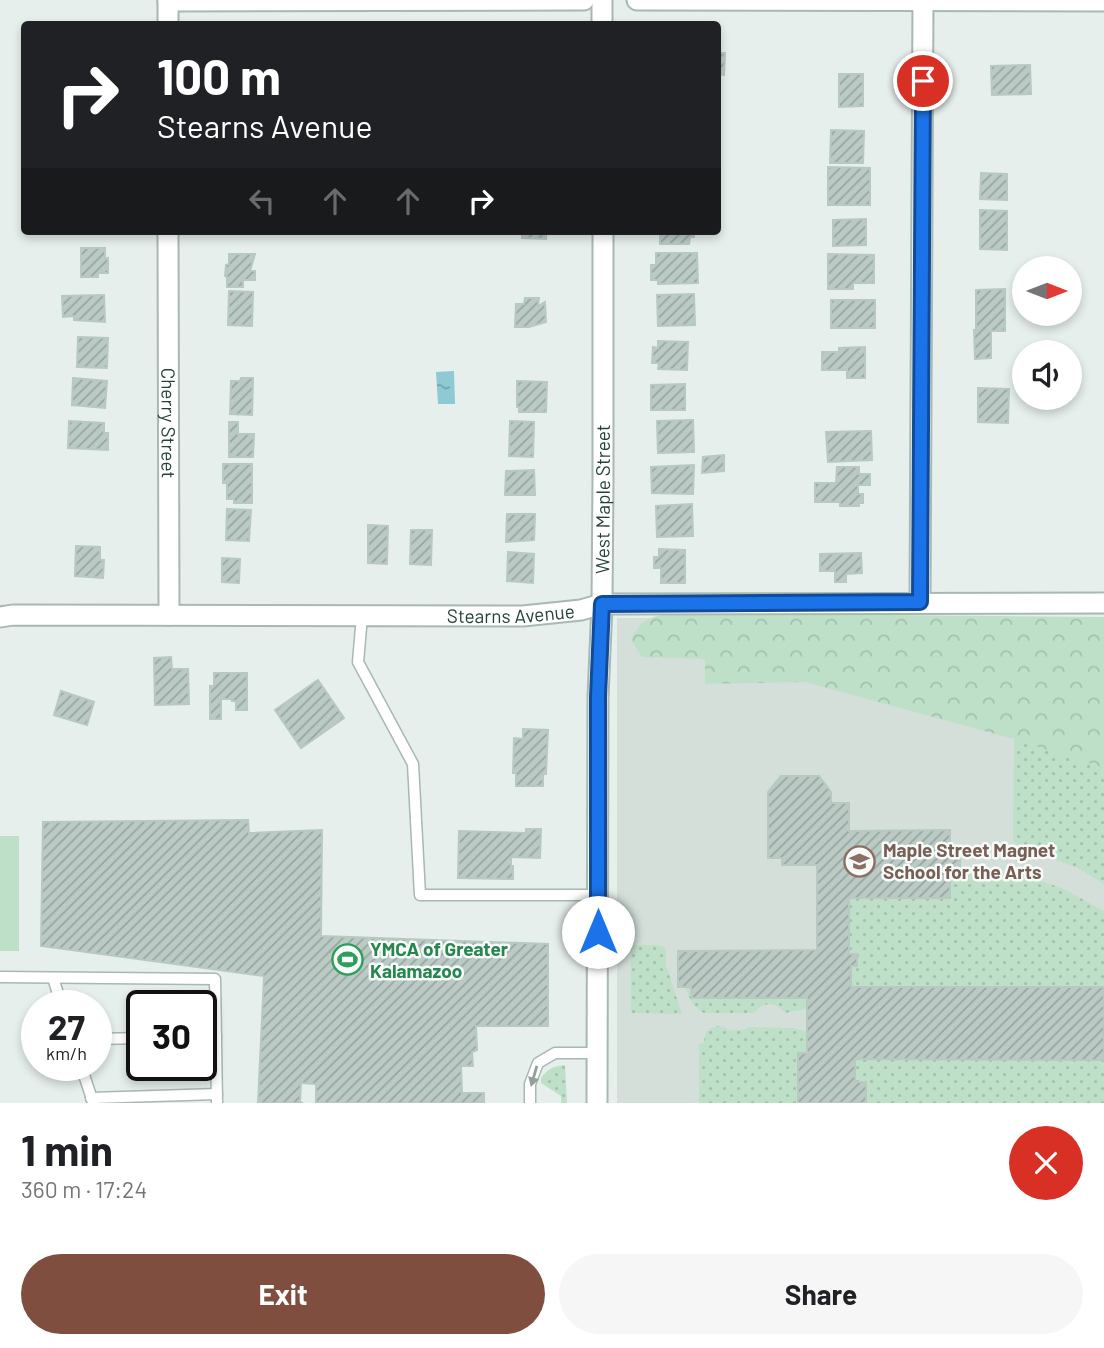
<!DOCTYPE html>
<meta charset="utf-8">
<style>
body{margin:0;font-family:Barlow,sans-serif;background:#f6f6f6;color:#202124;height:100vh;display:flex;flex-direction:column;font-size:26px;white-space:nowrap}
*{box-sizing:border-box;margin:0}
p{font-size:23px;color:#757577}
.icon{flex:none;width:38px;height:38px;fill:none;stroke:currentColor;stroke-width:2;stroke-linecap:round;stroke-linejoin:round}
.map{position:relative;height:1103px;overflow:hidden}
.panel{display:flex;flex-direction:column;background:#fff;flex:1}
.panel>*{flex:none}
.guide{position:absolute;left:21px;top:21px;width:700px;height:214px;border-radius:7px;box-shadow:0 4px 10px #0003;background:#202124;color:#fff;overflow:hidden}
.needle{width:46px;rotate:90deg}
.tools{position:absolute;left:1012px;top:256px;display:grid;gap:14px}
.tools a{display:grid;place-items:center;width:70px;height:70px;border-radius:50%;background:#fff;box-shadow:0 4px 10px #0003;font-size:35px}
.speed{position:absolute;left:21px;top:990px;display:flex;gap:14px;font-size:35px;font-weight:700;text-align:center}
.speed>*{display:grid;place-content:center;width:91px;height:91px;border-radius:50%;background:#fff;box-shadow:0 4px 10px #0003;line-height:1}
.speed small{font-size:18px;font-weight:400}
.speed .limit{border:4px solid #111;border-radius:10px;background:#fff;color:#111}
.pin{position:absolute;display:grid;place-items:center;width:60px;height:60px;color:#fff;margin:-30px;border:4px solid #fff;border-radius:50%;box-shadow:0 2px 7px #0007}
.me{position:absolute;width:77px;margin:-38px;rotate:0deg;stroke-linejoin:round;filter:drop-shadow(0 0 5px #0008)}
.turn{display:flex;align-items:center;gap:24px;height:147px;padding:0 21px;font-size:32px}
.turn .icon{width:91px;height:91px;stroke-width:2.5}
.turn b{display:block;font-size:49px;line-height:60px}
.lanes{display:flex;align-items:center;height:66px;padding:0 21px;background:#0003;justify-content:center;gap:35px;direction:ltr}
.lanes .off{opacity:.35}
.round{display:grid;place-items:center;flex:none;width:74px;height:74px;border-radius:37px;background:#f6f6f6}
.summary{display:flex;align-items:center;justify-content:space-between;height:119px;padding:0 21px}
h1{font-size:42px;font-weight:700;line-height:52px}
.cta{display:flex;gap:14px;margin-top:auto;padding:14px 21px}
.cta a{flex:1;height:80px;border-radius:42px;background:#7f4e3f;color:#fff;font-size:28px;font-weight:700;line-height:80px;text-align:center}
.cta a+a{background:#f6f6f6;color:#202124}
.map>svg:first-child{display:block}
.built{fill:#d4dfda}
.grass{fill:url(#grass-dots)}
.forest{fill:url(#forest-crowns)}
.pitch{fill:#bfe0c8}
.water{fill:url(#water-ripples)}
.building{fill:url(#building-hatch);stroke:#b8c9c2;stroke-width:2}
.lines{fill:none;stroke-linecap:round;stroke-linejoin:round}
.lane-casing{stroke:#a8b8b2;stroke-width:13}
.street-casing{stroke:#a8b8b2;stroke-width:23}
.lane{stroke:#fff;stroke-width:10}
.street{stroke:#fff;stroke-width:19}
.oneway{fill:#92a09c}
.route-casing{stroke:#114b97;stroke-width:18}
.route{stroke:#1a73e8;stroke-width:12}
.labels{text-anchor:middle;stroke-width:5;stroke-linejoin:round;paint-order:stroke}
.street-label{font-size:19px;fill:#24423a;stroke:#f7fbf9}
.education-label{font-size:19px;font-weight:bold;fill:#785e54;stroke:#f7fbf9;text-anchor:start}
.leisure-label{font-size:19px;font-weight:bold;fill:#27864d;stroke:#f7fbf9;text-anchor:start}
</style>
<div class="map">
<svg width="1104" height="1103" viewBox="0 0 1104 1103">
<defs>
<pattern id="grass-dots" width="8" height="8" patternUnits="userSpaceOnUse" patternTransform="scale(1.75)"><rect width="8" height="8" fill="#bfe0c8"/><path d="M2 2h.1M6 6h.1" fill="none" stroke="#a4c1ad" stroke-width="1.8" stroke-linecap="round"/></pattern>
<pattern id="forest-crowns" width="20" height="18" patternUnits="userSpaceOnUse" patternTransform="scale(1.75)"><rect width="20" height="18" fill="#bfe0c8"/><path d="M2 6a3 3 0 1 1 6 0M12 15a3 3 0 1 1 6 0" fill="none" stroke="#a4c1ad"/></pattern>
<pattern id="water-ripples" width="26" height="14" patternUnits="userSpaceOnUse" patternTransform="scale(1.75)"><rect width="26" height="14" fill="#8ec9d4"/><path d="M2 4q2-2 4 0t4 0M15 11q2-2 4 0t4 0" fill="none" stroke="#74a5ad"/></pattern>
<pattern id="building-hatch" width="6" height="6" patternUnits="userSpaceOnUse" patternTransform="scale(1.75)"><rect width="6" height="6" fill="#bbcac4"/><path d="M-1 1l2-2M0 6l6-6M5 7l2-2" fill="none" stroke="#98a6a0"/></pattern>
</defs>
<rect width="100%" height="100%" fill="#e6efeb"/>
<path class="built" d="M1104,617v486h-487v-485z"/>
<g class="grass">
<path d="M1014,739l90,29v116l-26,-16 -52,-19 -13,-7z"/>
<path d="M1013,872l49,16 42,23v76h-253l-2,-89h100l1,-23z"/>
<path d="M631,945h29l6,4v16l16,49 -51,-1z"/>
<path d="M685,987h6l1,11h115v11l-22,4c-9,-11 -23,-12 -30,0h-51c-11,-5 -15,-15 -19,-26z"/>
<path d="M719,1026c12,5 19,6 31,1l43,1 14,3v22h-9v50h-99v-59l5,-1c0,-11 4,-15 15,-17z"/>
<path d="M855,1059l249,1v43h-238v-20l-11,-1z"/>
<path d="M565,1065l2,38h-6v-7l-20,-13v-5c7,-9 12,-12 24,-13z"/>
</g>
<path class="forest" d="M678,613l426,4v151l-90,-29 -209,-57 -100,2v-25l-63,-2 -11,-17c11,-24 23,-24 47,-27z"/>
<rect class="pitch" x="0" y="836" width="19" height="115"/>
<path class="water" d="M454,371l1,33h-17l-2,-32z"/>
<g class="building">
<path d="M718,53h7l-1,22 -6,-1z"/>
<path d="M1030,65l1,29 -39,1 -1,-29z"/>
<path d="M839,74h24v32l-24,1z"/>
<path d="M831,130l33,1 -1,32h-33z"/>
<path d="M828,167l42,1v37h-42z"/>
<path d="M981,173l26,1v26l-27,-1z"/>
<path d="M980,210l27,1v39l-27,-1z"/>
<path d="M866,219v26l-33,1v-26z"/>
<path d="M522,231h24v8l-24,-1z"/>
<path d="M660,231h34v6h-4l-1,7h-29z"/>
<path d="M81,248h24v11l3,-1v15h-10v4h-17z"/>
<path d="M656,253h41l1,30 -40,1v-4h-7v-15h5z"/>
<path d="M229,254h26l-5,17h5v9h-12v7h-16v-10l-2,-1 1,-11 3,-1z"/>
<path d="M828,254l46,1v28h-21v6h-25z"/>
<path d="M1005,289v42h-14v27l-16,1 -1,-29h2v-40z"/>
<path d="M229,291l24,1 -1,34 -24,-1z"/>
<path d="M694,294l1,31 -37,1 -1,-31z"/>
<path d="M104,295l1,27 -31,-2v-4l-11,1 -1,-21z"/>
<path d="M525,298h14l-1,8 7,-4 1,20 -17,5h-14l1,-23h8z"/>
<rect x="831" y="300" width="44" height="28"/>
<path d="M78,337l30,1 -1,30 -30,-1z"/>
<path d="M658,341l30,1 -1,28 -29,-1 1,-6h-7l1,-16 5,1z"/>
<path d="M865,347v31h-18v-8h-25v-18h17v-4z"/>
<path d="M73,378l34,3 -2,27 -33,-3z"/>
<path d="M241,378h12l-1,37 -22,-1 1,-33h9z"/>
<path d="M517,381l30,1 -1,30h-27v-5h-2z"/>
<path d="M685,384v26h-34v-25z"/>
<path d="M978,388l31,1 -1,34 -30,-1z"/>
<path d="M693,420l1,32 -36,1 -1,-32z"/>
<path d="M69,421l35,2v10h4v17l-40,-2z"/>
<path d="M510,421l24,1 -1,35 -24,-1z"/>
<path d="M229,422h9v12h16l-1,23h-24z"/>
<path d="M871,431l1,29 -44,2 -2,-30z"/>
<path d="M724,455v16l-22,2 1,-16z"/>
<path d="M223,464h29v39h-18v-4h-7v-16h-4z"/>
<path d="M694,465l-1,29 -41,-1 -1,-26z"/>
<path d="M837,467h22v7h11v11h-12v9h5v9h-4v3h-19v-4h-25v-19h21z"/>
<path d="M534,470l1,25h-30l1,-24z"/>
<path d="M692,504l1,32 -36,1 -1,-31z"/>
<path d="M227,509l24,1 -2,31 -23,-1z"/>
<path d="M507,514h28l-1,26 -28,2z"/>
<path d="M368,525l20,1 -1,38 -19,-1z"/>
<path d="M411,530h21l-1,35 -21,-1z"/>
<path d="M76,546l24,1v13h4l-1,18 -28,-2z"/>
<path d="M659,549l26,1v33h-24v-15h-7v-11h5z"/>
<path d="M508,552l26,2 -1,29 -26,-2z"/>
<path d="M861,553l1,20 -16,1v8h-11v-11h-15v-17z"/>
<path d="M222,558l18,1 -1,24 -17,-1z"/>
<path d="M171,657l1,12h16l1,35 -34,1 -1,-47z"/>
<path d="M214,673h33v37h-11v-9h-4v-2h-11v20h-11v-33h4z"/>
<path d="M318,680l26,38 -43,30 -26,-38z"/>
<path d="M61,691l33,11 -7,23 -33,-10z"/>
<path d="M523,729l25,1 -2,44h-3v12h-27v-13h-3l1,-35 9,1z"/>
<path d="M781,776h38l12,16v11h18v28l101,-1v20h10v25h-10v23h-101v56h8v12h-6v21h253v73l-249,-1v23h11v21h-68v-50h9v-55h-115l-1,-11h-13v-36l139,-1v-85h-35v-7h-14v-66z"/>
<path d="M248,820l1,13 73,-3 -1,106 227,8v82h-72l1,24 -5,2 1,14h-12l1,27h22v10h-168v-19l-15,-1 -1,19 3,1h-45l6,-127 -223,-30 2,-124z"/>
<path d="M526,829h15l-1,29 -29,-1v9h2v13l-55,-1 1,-47 67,2z"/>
</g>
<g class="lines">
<defs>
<g id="lane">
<path d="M362,616l-4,46 55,102 7,131h178"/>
<path d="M0,977l215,2 2,124"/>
<path d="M53,978l9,28"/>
<path d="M201,1037h15"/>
<path d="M96,1039l46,-1"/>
<path d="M81,1066l12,36"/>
<path d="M91,1098l126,-4"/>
<path d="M530,1103v-19l8,-21 17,-10h42"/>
</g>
<g id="street">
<path d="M168,0v24"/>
<path d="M602,0v24"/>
<path d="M637,0l467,1"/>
<path d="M168,1l416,-1"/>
<path id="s1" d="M168,231l1,384"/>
<path d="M920,602l3,-602"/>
<path id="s2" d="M0,617l13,-2 510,1 58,-6 21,-6 502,-1"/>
<path id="s3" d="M597,1103l1,-406 4,-93 1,-125v-248"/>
</g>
</defs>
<use href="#lane" class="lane-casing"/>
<use href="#street" class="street-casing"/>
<use href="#lane" class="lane"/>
<use href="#street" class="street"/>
</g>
<defs><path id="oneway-solid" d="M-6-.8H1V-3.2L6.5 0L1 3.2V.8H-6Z" transform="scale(1.75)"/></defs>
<use class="oneway" href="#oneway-solid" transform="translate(534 1076) rotate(106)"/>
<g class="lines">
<defs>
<path id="route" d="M598,932v-235l4,-93 318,-2 3,-521"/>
</defs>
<use href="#route" class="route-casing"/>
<use href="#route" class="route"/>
</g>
<defs>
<symbol id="school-ring" viewBox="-11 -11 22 22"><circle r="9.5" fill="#f7fbf9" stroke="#8d6e63" stroke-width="1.5"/><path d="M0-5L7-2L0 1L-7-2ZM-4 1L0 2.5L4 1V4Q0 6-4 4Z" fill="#8d6e63"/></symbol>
<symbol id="stadium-ring" viewBox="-11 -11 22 22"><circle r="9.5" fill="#f7fbf9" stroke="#2e9e5b" stroke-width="1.5"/><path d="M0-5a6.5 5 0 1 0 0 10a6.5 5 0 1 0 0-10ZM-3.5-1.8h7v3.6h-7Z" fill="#2e9e5b"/></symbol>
</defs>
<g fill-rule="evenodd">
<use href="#school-ring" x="842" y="844" width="35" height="35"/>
<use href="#stadium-ring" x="330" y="942" width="35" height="35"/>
</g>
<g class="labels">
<g class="street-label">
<text dy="7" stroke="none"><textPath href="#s1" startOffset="192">Cherry Street</textPath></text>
<text dy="7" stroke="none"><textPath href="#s3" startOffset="604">West Maple Street</textPath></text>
<text dy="7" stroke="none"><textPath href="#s2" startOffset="511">Stearns Avenue</textPath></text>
</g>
<g class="education-label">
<text x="883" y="857">Maple Street Magnet<tspan x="883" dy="22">School for the Arts</tspan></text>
</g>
<g class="leisure-label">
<text x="370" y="956">YMCA of Greater<tspan x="370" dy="22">Kalamazoo</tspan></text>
</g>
</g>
</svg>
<div class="tools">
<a><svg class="needle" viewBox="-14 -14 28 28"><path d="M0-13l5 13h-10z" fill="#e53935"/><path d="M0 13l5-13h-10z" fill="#757577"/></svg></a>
<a><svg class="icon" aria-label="sound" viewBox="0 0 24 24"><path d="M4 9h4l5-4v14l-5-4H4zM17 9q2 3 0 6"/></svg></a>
</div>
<div class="speed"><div>27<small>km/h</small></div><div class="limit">30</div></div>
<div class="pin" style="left:923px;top:81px;background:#d93025"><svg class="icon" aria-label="arrive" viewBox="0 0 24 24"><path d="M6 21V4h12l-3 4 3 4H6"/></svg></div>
<svg class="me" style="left:598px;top:932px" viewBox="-20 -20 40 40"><circle r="19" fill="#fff"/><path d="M0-13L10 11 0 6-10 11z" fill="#1a73e8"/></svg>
<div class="guide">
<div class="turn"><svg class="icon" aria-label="right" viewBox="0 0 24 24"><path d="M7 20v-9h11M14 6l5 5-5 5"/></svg><div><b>100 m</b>Stearns Avenue</div></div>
<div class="lanes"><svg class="icon off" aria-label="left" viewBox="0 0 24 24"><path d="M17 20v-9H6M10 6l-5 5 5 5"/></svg><svg class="icon off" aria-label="ahead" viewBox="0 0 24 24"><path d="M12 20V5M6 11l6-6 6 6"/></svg><svg class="icon off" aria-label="ahead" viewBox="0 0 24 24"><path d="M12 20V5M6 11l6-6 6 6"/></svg><svg class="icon" aria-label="right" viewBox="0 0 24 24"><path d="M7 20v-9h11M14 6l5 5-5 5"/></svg></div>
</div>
</div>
<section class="panel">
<div class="summary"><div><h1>1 min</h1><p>360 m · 17:24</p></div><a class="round" style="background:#d93025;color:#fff"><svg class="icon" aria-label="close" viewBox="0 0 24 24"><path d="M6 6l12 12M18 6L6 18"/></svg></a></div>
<div class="cta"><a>Exit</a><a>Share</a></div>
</section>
